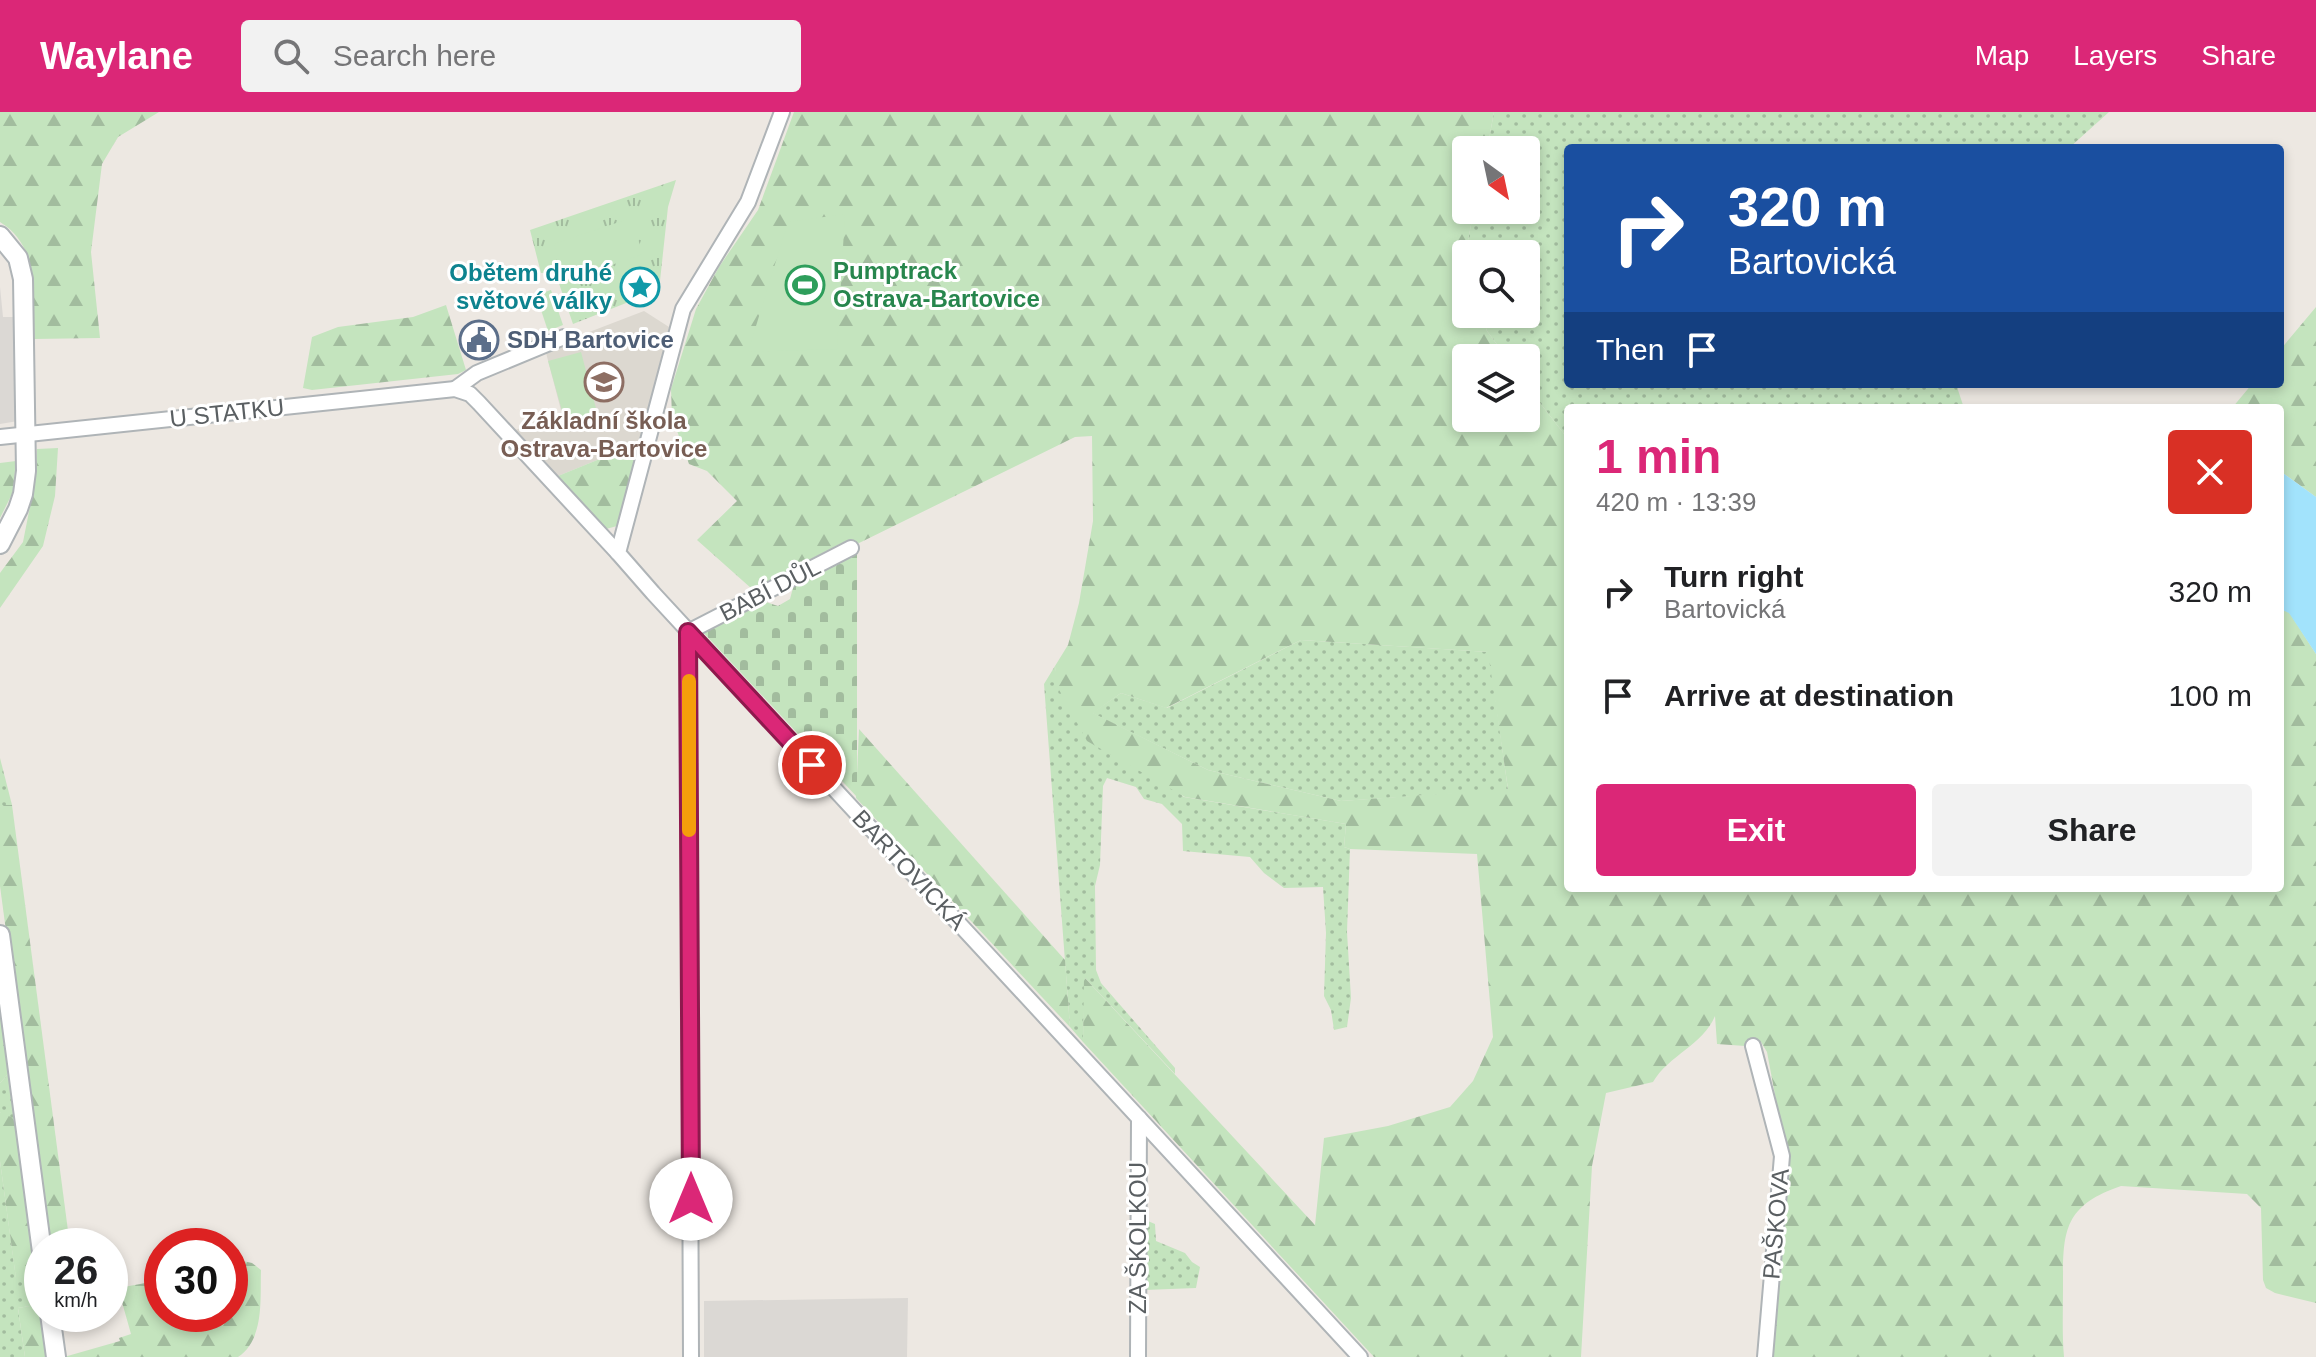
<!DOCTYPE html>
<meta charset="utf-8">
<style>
body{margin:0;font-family:Helvetica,sans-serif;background:#f2f2f2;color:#202124;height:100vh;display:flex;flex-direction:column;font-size:30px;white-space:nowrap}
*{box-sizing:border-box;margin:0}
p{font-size:26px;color:#757577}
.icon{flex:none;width:44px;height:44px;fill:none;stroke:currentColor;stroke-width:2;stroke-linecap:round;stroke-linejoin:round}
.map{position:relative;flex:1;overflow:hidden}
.panel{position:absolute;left:1564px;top:292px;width:720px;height:488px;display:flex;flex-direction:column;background:#fff;border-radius:8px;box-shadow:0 4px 12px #0003}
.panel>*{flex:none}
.banner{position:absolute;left:1564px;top:32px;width:720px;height:244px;border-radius:8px;box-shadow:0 4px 12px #0003;background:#1a4fa0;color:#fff;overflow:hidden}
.needle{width:52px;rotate:147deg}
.buttons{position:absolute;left:1452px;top:24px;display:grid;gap:16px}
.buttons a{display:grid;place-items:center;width:88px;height:88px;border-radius:8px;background:#fff;box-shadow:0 4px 12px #0003;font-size:40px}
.speed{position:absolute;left:24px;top:1116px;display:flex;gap:16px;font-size:40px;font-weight:700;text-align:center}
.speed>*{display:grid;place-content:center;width:104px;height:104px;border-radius:50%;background:#fff;box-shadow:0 4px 12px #0003;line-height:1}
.speed small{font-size:20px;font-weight:400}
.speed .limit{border:12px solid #d22;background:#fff;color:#111}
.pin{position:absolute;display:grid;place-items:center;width:68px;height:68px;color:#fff;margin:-34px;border:4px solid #fff;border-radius:50%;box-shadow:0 2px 8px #0007}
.me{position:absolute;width:88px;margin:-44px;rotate:0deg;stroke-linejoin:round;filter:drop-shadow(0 0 6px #0008)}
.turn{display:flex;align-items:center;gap:28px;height:168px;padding:0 32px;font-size:36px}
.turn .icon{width:104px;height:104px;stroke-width:2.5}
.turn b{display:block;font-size:56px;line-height:68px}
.then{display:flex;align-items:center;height:76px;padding:0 32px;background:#0003;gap:16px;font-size:30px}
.round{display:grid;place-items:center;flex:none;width:84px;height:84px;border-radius:8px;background:#f2f2f2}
.headline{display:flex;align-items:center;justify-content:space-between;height:136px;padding:0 32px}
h1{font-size:48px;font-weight:700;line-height:60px;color:#db2777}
.cta{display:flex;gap:16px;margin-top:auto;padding:16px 32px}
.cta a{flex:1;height:92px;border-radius:8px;background:#db2777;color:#fff;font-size:32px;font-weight:700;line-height:92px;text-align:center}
.cta a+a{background:#f2f2f2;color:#202124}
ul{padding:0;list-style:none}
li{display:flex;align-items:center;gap:24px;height:104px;padding:0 32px}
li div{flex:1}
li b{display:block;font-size:30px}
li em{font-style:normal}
header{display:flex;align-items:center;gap:48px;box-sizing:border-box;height:112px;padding:0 40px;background:#db2777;color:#fff}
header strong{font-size:38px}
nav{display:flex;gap:44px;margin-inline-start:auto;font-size:28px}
.search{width:560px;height:72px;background:#f2f2f2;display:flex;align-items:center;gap:20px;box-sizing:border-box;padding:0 28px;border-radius:8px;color:#757577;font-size:30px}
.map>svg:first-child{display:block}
.industrial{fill:#dbd8d4}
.education{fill:#dcd8d0}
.grass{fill:url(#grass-dots)}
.forest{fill:url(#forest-firs);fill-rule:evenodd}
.cemetery{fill:url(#cemetery-stones)}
.park{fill:url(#park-tufts)}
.pitch{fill:#c4e4be}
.water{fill:#a2e3fc}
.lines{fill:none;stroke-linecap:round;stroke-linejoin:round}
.minor-casing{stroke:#afb4b7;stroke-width:18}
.tertiary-casing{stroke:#afb4b7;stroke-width:22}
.minor{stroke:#fff;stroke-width:14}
.tertiary{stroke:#fff;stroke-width:18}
.route-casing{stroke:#8e194d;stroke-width:20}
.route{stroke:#db2777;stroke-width:14}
.slow{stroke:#f59e0b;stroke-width:14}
.labels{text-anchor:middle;stroke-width:6;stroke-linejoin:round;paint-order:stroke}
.leisure-label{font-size:24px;font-weight:bold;fill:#27864d;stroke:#fff;text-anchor:start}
.culture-label{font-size:24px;font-weight:bold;fill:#0d838f;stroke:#fff;text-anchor:end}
.service-label{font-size:24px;font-weight:bold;fill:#4e5e75;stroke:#fff;text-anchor:start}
.street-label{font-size:24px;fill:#5a5f62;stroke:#fff}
.education-label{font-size:24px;font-weight:bold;fill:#785e54;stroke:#fff}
</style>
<header>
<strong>Waylane</strong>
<div class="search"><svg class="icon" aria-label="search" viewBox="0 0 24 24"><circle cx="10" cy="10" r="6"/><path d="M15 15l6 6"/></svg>Search here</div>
<nav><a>Map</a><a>Layers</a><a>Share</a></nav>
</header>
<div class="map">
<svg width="2316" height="1245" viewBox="0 0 2316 1245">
<defs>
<pattern id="grass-dots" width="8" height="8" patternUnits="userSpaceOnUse" patternTransform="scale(2)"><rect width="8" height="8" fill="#c4e4be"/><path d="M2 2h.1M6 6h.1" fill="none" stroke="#a2bc9e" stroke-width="1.8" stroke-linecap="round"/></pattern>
<pattern id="forest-firs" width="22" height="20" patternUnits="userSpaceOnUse" patternTransform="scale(2)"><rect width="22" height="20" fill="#c4e4be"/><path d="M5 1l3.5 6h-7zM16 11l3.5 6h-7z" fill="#a2bc9e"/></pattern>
<pattern id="cemetery-stones" width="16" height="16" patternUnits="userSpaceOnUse" patternTransform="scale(2)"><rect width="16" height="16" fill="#c4e4be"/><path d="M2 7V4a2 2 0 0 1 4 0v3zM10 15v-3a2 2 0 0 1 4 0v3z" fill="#a2bc9e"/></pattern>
<pattern id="park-tufts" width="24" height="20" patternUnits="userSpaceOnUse" patternTransform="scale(2)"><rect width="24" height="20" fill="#c4e4be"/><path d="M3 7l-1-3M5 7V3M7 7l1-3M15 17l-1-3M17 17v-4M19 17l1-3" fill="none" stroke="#a2bc9e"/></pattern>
</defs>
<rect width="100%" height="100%" fill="#ede8e2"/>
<g class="industrial">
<path d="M0,175l3,30h12l9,103 -24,4z"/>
<path d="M908,1186l-1,59h-203v-56z"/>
</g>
<path class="education" d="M644,199l25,16 -30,116 -81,33 -43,-46 47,-16 -17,-65z"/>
<g class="grass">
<path d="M1494,0h615l-40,36h-501v236h388l8,24h-396v31l-42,-54v-27h-19l-20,-27 -6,-17h45v-60h-60v11l-2,-5 10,-50h52v-60h-39z"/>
<path d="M1301,528l188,12 19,138 -167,11 -133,-31 -116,-57 29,-20 46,15z"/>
<path d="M1055,554l4,23 125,108 162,27 -2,23 6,2 -3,83 4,66 -4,29 -13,3 -3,-20 -7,-14 2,-63 -3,-46 -39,1 -20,-15 -14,-16 -67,-6 -1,-27 -20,-20 -18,-5 -8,-12 -29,-9 -4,8 -3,79 -5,21 1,84 5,13 74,85v6l-90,-96 -2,64 -13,-15 -26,-343z"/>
<path d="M0,646l12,47 -12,2z"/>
<path d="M9,961l8,53 -17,-14v-29z"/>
<path d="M0,1049l16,117 15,-4 5,-8 5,38 -23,4 7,49h-25z"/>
<path d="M1143,1107l12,5 1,17 29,12 7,9 8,5 -4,21 -51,2z"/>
</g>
<g class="forest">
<path d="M0,0h159l-41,25 -16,27 -11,88 9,86 -66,1c-1,-42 7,-92 -34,-117z"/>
<path d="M794,0h700l-7,38h-21v60h8l-10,50 2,54h15l6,17 20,27h-41v60h60v-33l42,54v449h712v-279l9,3 27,42v649l-41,-10 -9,-5 -3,-8 -2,-72 -14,-14 -126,-8c-59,20 -58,47 -58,102 0,23 -1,46 1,69h-294l17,-198 -20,-107 -6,-10 -16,4 -28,-2 -2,-28c-12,29 -46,39 -62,66l-47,11 -14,73 -11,191h-207l-291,-315 1,-65 231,248 9,-87 64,-12 62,-19 23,-26 20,-44 -16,-183 -127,-5 -6,-2 2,-23 -161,-27 -98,-56 -30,-55 -2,-20 13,-21 11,-42 14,-82 -1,-85 -17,1 -222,109 -5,-6 -96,49 -55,-49 40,-39 -30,-30 -18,-7 -17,-47 -1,-28 25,-80 23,-42 39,-57zM1301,528l187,12 20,137 -167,12 -133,-31 -115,-57 28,-20 45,15z"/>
<path d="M446,193l20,65 -8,4 -146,16 -9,-2 9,-51 26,-10 75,-10z"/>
<path d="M2316,195v190l-36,-26v-63h-48l20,-24h28v-34z"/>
<path d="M639,331l-22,83 -11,3 -48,-53z"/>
<path d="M58,336l-3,48 -12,50 -43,62v-35l23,-31 13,-66 1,-27z"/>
<path d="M16,349l-3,31 -13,26v-55z"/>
<path d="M859,617l206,231 5,67 -214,-229z"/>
<path d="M3,693h9l58,441h-22l-48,-360v-79z"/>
<path d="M0,879l9,82 -9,10z"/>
<path d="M0,1000l13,6 4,8 18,131 1,10 -13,13 -7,-1 -16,-118z"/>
<path d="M243,1149l9,2 9,7c-1,28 4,69 -23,87h-174l56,-16 -1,-3 12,-4 -13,-46 44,-8v34h68v-47z"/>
<path d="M41,1192l8,53h-24l-7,-49z"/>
</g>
<path class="cemetery" d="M857,440v245l-156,-167 59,-30 18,6 12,-7 4,-15z"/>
<path class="park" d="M676,68l-8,27 -9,83 -86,34 -18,-52 -14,1 -11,-43z"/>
<g class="pitch">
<path d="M845,102l-8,135 -89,3 40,-130z"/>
<path d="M631,106l12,36 -77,27 -12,-37z"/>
<path d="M551,178l12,35 -15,6 -12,-36z"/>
<path d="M581,240l17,64 -32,9 -18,-64z"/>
</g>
<path class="water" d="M2280,359l36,26v157l-27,-41 -9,-4z"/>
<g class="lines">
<defs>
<g id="minor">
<path d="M782,0l-34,90 -65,107 -65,244 35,40 707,764"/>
<path d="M455,277l22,-16 87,-36"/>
<path d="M0,325l455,-48 15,5 9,9 139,150"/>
<path d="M1753,934l29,110 -17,201"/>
<path d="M691,1245l-3,-725 163,-84"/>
<path d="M1138,1245l1,-239"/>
</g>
<g id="tertiary">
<path d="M0,124l18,22 5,21 3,192 -3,23 -5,15 -18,35"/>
<path d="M0,823l42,317"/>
<path d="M50,1202l6,43"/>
</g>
</defs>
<use href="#minor" class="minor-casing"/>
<use href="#tertiary" class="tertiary-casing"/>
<use href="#minor" class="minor"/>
<use href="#tertiary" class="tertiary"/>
</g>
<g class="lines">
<defs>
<path id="route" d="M691,1087l-3,-567 124,133"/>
</defs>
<use href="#route" class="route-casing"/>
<use href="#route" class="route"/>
<path class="slow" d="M689,569v149"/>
</g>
<defs>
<symbol id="stadium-ring" viewBox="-11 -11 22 22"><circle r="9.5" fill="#fff" stroke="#2e9e5b" stroke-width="1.5"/><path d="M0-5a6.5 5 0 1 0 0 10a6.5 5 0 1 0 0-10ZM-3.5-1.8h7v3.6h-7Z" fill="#2e9e5b"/></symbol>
<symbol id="sight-ring" viewBox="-11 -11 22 22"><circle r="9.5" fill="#fff" stroke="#0f9aa8" stroke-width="1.5"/><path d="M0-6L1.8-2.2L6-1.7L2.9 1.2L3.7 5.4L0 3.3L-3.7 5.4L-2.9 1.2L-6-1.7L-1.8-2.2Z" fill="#0f9aa8"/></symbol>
<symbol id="civic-ring" viewBox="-11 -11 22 22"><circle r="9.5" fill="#fff" stroke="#5c6f8a" stroke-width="1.5"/><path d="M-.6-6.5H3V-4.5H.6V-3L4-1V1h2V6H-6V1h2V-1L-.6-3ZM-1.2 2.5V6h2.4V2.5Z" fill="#5c6f8a"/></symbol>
<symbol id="school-ring" viewBox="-11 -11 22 22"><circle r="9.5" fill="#fff" stroke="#8d6e63" stroke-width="1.5"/><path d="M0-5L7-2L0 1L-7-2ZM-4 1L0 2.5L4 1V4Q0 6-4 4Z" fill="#8d6e63"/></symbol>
</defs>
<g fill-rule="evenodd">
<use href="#stadium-ring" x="783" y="151" width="44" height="44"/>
<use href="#sight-ring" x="618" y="153" width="44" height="44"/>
<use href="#civic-ring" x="457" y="206" width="44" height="44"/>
<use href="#school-ring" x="582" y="248" width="44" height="44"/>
</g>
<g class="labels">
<g class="leisure-label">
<text x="833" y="167">Pumptrack<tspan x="833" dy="28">Ostrava-Bartovice</tspan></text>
</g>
<g class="culture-label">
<text x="612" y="169">Obětem druhé<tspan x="612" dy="28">světové války</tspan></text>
</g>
<g class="service-label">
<text x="507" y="236">SDH Bartovice</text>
</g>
<g class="street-label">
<text transform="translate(227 301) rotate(-6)" y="8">U STATKU</text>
<text transform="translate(770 478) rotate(-27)" y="8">BABÍ DŮL</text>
<text transform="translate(909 758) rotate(47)" y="8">BARTOVICKÁ</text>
<text transform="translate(1776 1112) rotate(-85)" y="8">PAŠKOVA</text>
<text transform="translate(1138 1126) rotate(-90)" y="8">ZA ŠKOLKOU</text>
</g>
<g class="education-label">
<text x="604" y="317">Základní škola<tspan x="604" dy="28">Ostrava-Bartovice</tspan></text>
</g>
</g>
</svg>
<div class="buttons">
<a><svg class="needle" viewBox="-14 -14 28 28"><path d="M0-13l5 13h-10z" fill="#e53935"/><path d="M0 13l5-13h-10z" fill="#757577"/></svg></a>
<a><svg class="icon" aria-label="search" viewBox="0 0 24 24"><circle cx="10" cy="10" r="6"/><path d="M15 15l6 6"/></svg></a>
<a><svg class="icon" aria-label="layers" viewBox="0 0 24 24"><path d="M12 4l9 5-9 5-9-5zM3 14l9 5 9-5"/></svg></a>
</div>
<div class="speed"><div>26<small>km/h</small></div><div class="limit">30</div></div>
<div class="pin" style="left:812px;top:653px;background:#d93025"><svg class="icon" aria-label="arrive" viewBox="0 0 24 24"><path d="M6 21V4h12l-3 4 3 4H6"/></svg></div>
<svg class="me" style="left:691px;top:1087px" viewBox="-20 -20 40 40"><circle r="19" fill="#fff"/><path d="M0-13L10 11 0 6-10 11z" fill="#db2777"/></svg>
<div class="banner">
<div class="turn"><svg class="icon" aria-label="right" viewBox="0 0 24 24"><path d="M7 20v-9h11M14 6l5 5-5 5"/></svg><div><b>320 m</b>Bartovická</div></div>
<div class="then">Then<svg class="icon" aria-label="arrive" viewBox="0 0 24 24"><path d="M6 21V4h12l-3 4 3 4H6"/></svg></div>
</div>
<section class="panel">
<div class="headline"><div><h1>1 min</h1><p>420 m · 13:39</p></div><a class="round" style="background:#d93025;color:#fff"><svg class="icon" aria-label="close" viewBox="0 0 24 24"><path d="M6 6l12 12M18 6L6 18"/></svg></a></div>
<ul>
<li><svg class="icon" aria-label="right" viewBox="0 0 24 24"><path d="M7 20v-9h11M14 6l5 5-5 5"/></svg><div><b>Turn right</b><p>Bartovická</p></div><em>320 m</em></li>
<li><svg class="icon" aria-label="arrive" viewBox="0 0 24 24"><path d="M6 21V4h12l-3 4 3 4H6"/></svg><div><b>Arrive at destination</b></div><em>100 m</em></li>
</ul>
<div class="cta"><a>Exit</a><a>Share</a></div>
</section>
</div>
